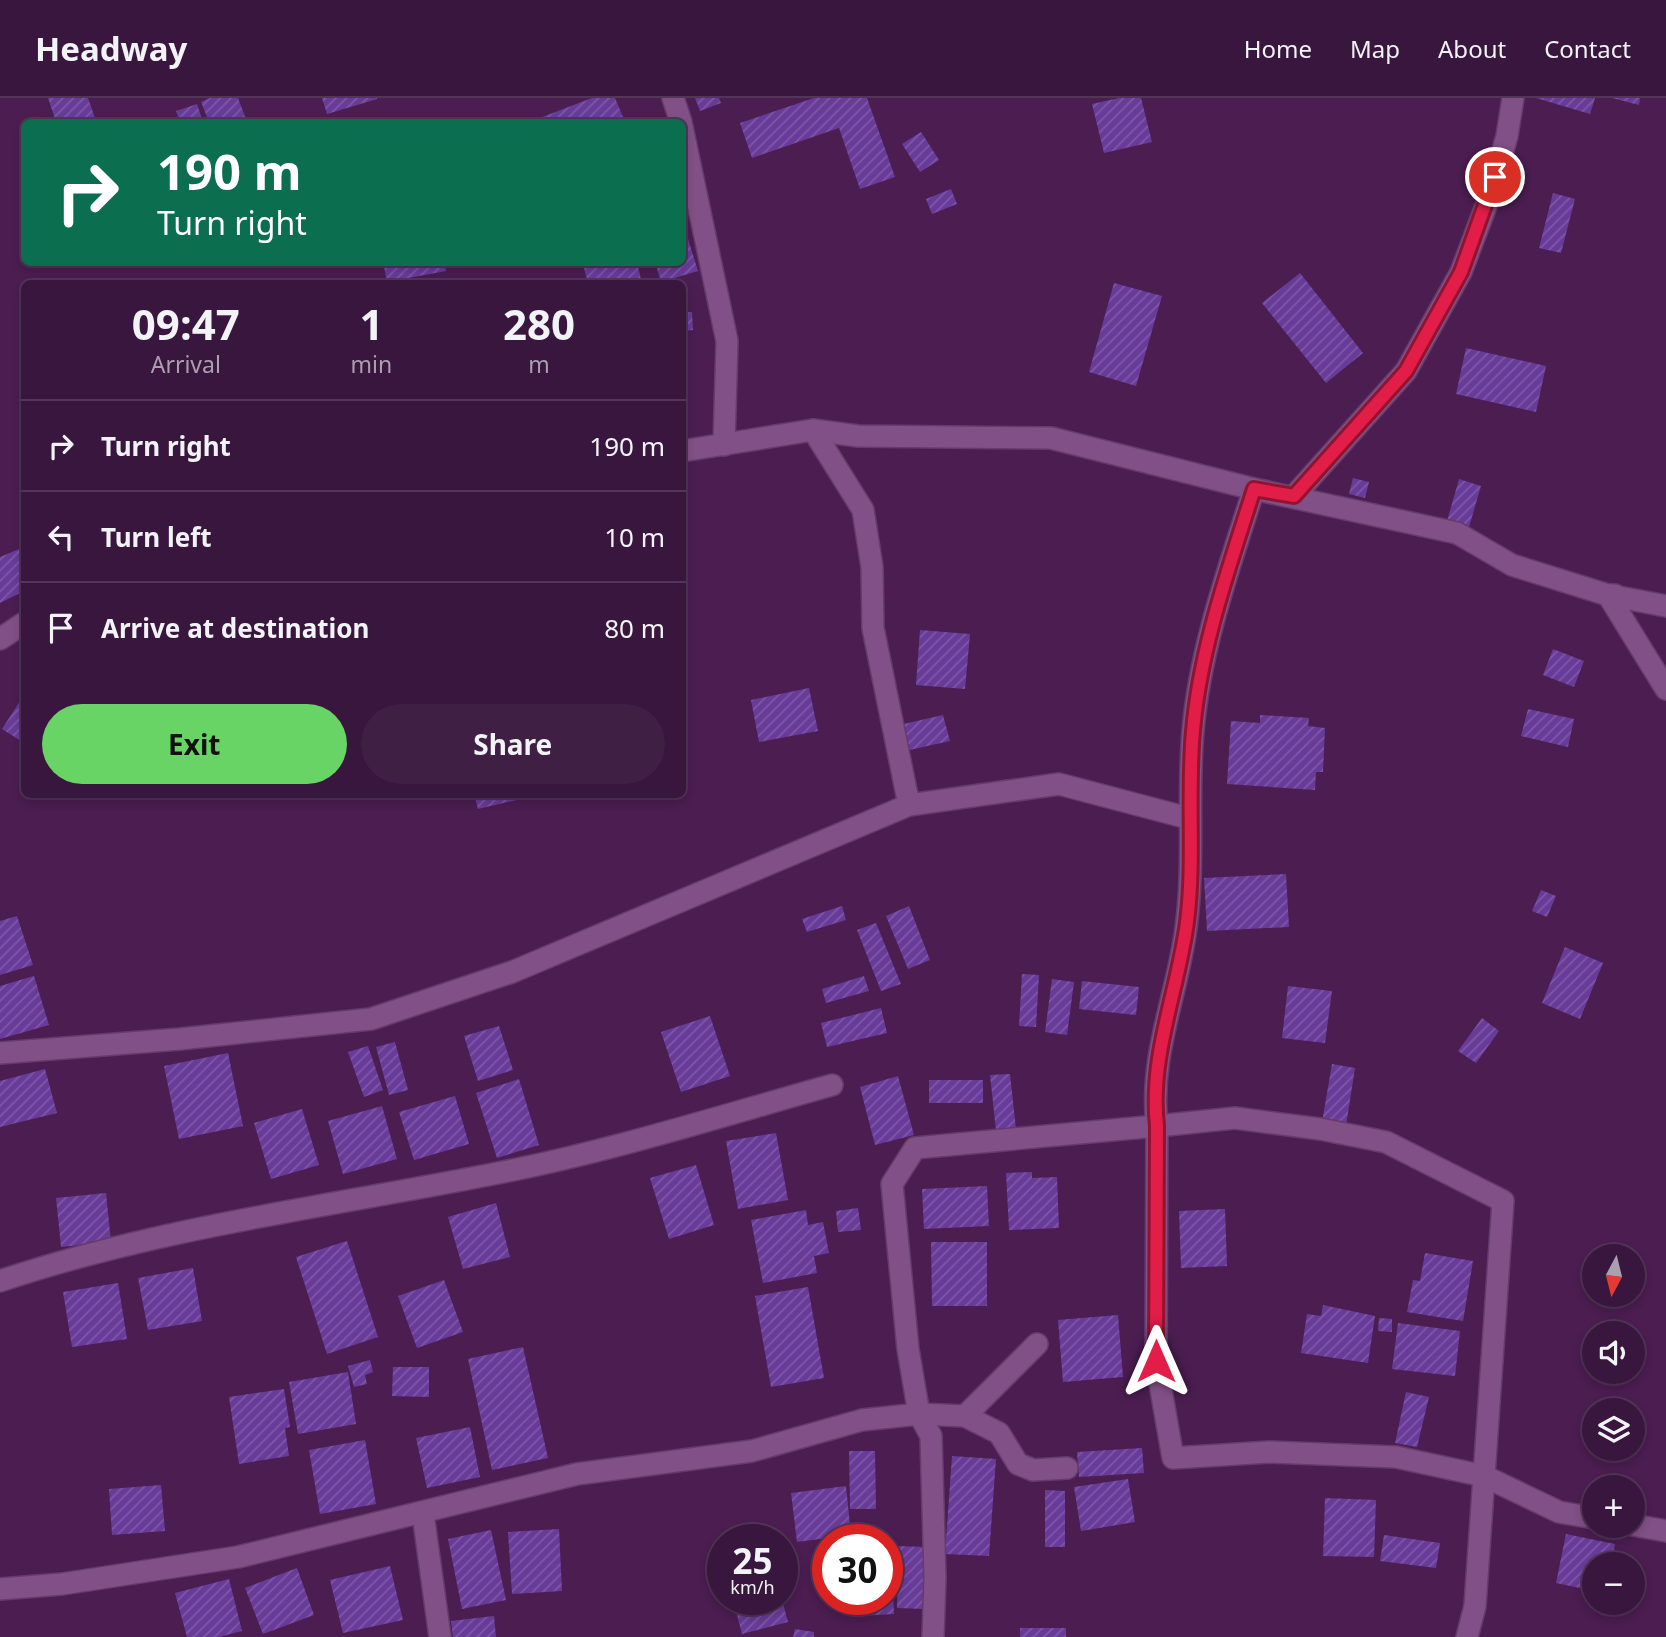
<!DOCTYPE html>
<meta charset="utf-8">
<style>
body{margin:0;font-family:"Noto Sans",sans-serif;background:#3f1f44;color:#f1f3f6;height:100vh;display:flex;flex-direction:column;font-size:26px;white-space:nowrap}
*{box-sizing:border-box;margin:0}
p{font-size:23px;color:#ab9fb0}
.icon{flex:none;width:38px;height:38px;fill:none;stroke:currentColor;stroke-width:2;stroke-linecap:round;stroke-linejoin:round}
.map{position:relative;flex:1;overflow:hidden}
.details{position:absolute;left:21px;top:182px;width:665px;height:518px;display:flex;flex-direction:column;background:#38163d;border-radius:10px;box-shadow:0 4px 10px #0003,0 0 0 2px #523557}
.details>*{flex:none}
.top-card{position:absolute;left:21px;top:21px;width:665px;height:147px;border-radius:10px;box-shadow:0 4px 10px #0003,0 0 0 2px #523557;background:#0b6e4f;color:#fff;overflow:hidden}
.needle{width:46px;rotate:187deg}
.controls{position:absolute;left:1582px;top:1146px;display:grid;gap:14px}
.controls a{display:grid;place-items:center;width:63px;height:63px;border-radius:50%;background:#38163d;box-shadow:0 4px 10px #0003,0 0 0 2px #523557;font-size:35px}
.speed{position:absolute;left:707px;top:1426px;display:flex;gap:14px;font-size:35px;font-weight:700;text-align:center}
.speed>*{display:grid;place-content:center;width:91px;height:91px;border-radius:50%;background:#38163d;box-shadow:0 4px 10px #0003,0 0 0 2px #523557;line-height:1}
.speed small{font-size:18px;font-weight:400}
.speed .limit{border:10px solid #d22;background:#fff;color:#111}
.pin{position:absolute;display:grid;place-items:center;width:60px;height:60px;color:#fff;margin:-30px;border:4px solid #fff;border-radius:50%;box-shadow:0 2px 7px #0007}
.me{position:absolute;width:77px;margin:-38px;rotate:0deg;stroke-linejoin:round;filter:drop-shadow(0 0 5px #0008)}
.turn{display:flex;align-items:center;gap:24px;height:147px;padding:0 21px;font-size:32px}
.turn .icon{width:91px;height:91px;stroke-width:2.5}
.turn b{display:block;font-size:49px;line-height:60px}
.eta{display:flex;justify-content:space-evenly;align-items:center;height:119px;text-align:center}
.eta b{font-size:42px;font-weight:700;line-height:49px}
.action{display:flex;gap:14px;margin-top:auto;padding:14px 21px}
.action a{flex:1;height:80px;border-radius:42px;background:#68d465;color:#111;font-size:28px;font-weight:700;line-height:80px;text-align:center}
.action a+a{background:#3f1f44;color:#f1f3f6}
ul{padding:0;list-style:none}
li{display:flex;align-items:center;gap:21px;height:91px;padding:0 21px;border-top:2px solid #523557}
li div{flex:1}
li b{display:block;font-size:26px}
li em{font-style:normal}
header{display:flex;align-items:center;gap:42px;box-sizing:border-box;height:98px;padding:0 35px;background:#38163d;border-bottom:2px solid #523557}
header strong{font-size:33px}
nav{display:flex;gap:38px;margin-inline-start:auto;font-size:24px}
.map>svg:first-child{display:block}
.building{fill:url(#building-hatch)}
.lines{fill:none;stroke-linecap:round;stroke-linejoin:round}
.minor-casing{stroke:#653b6a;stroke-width:24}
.minor{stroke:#815086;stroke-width:21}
.route-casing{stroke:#92132f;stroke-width:18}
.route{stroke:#e11d48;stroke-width:12}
</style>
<header>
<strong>Headway</strong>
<nav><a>Home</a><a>Map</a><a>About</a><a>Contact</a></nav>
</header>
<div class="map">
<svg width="1666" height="1539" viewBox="0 0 1666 1539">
<defs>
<pattern id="building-hatch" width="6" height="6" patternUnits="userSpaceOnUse" patternTransform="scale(1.75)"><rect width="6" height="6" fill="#683b99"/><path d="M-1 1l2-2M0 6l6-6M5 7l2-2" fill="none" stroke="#7e57a8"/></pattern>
</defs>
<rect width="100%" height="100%" fill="#4b1d51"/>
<g class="building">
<path d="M48,0h40l8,23 -40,1z"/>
<path d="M210,0h28l9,24h-38l-8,-20z"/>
<path d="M322,0h55v1l-50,15z"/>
<path d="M592,0h23l10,24h-96z"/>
<path d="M695,0h24l2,5 -21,8z"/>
<path d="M814,0h53l28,79 -35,12 -21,-61 -87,30 -12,-35z"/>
<path d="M1119,0h22l11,44 -48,11 -12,-49z"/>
<path d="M1536,0h59l-5,16z"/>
<path d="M1612,0h28l-1,7z"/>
<path d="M197,6l6,18h-23l-4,-11z"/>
<path d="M921,34l18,28 -19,12 -18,-28z"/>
<path d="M951,91l6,15 -25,10 -6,-15z"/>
<path d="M1553,95l22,6 -14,54 -22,-5z"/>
<path d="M683,125l15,48 -37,11 -6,-20h27z"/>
<path d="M383,164h61l2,9 -59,11z"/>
<path d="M589,164h48l5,22h-54l-5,-20z"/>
<path d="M1300,175l63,80 -37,30 -64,-80z"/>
<path d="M1114,185l48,13 -26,90 -47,-14z"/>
<path d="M692,214l1,18 -11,1v-18z"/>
<path d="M1466,250l80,18 -10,46 -80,-18z"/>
<path d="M1353,380l16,4 -4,16 -16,-4z"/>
<path d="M1459,381l22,7 -14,48 -22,-6z"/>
<path d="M19,451l5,12v30l-24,12v-46z"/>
<path d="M920,532l50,4 -5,55 -49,-4z"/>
<path d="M1553,551l31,12 -10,26 -31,-12z"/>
<path d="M809,590l9,43 -59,11 -8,-42z"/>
<path d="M22,600l2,1v44l-22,-14z"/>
<path d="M1528,611l46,10 -6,28 -47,-11z"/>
<path d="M943,617l7,26 -45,10 -6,-26z"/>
<path d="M1260,617l49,3 -1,8 17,2 -2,44h-7l-1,18 -88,-6 4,-63 29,2z"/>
<path d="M474,696h46l1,5 -43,10z"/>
<path d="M1286,776l3,53 -82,4 -3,-53z"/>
<path d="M1541,792l15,6 -9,21 -15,-6z"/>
<path d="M842,808l4,14 -39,12 -5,-13z"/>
<path d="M909,808l21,54 -22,9 -22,-53z"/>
<path d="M17,818l16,49 -33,10v-54z"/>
<path d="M876,825l25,61 -20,7 -24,-61z"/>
<path d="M1565,849l38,16 -23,56 -38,-16z"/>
<path d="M1022,876l17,1 -3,52 -17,-1z"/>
<path d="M34,878l15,49 -49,14v-53z"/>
<path d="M864,878l5,15 -43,12 -4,-14z"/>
<path d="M1052,881l22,3 -7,53 -22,-3z"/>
<path d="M1082,883l57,6 -3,28 -57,-6z"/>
<path d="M1288,888l44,5 -7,52 -43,-5z"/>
<path d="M881,910l6,25 -60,14 -6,-24z"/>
<path d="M710,918l20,60 -49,16 -20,-60z"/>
<path d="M1482,920l17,13 -23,32 -18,-12z"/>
<path d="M499,928l14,44 -35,11 -14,-45z"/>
<path d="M395,944l13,48 -19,5 -13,-48z"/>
<path d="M368,948l15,44 -19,7 -16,-45z"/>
<path d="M228,955l15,73 -64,13 -15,-73z"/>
<path d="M1332,966l23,4 -9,58 -24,-4z"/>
<path d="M45,971l12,44 -57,14v-46z"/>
<path d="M1010,976l6,55 -20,2 -6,-56z"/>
<path d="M898,978l16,59 -39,10 -15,-58z"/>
<path d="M519,981l20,66 -42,13 -21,-65z"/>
<rect x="929" y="982" width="54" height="23"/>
<path d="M455,998l14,48 -55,16 -15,-48z"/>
<path d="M382,1008l15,53 -54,15 -15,-53z"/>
<path d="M302,1011l17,56 -48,14 -17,-56z"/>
<path d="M776,1035l12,67 -50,9 -12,-68z"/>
<path d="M696,1067l18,60 -45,14 -19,-61z"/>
<path d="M1032,1074v6l25,-1 2,51 -50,2 -3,-57z"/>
<path d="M987,1088l2,40 -65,3 -2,-40z"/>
<path d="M106,1095l5,49 -50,5 -5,-49z"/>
<path d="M496,1105l14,54 -47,12 -15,-52z"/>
<path d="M858,1110l3,22 -23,2 -2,-21z"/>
<path d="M1225,1111l2,57 -46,2 -2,-57z"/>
<path d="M806,1112l2,15 15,-3 6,31 -15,3 3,17 -54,10 -12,-63z"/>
<path d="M347,1143l31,96 -51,17 -31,-97z"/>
<path d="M931,1144h56v64h-55z"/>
<path d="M1425,1155l48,8 -10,60 -56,-9 6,-32 7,1z"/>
<path d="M193,1170l9,53 -54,9 -10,-52z"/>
<path d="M444,1182l19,52 -46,16 -19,-52z"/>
<path d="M118,1185l9,56 -55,8 -9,-55z"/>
<path d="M808,1189l16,91 -53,9 -16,-91z"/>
<path d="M1323,1207l52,11 -7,47 -67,-10 6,-39 14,2z"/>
<path d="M1118,1217l5,62 -60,5 -5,-62z"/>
<path d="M1379,1220l13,1v13l-14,-1z"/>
<path d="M1398,1225l62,8 -5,45 -63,-7z"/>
<path d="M523,1249l25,111 -56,12 -24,-111z"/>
<path d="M370,1262l3,12 -8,3 2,9 -13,3 -6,-21z"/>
<path d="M393,1269h36v30l-37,-1z"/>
<path d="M348,1274l8,52 -58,10 -9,-52z"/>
<path d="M284,1291l6,38 -5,1 4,28 -50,8 -10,-67z"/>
<path d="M1406,1294l23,5 -12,50 -22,-4z"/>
<path d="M470,1329l10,50 -53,11 -11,-50z"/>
<path d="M365,1342l11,64 -56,10 -11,-64z"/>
<path d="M1142,1350l2,25 -65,4 -2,-25z"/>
<path d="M849,1353h26l1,58h-26z"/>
<path d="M952,1358l44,3 -7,97 -44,-2z"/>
<path d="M1128,1381l7,43 -54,9 -7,-44z"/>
<path d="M161,1387l4,46 -53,4 -3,-46z"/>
<path d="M846,1388l5,49 -54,7 -6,-49z"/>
<path d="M1045,1392l20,1v56h-20z"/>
<path d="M1325,1400l51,2 -2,57 -51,-1z"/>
<path d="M559,1431l3,62 -50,3 -4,-62z"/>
<path d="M491,1432l15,70 -44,9 -14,-70z"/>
<path d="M1566,1436l49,10 -4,20h-17v27l-38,-8z"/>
<path d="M1384,1437l56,8 -4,25 -56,-7z"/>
<path d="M898,1448l27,1 -1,62 -27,-1z"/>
<path d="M887,1455h4l3,61 -35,2 -1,-16h29z"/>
<path d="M390,1468l13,54 -60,13 -13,-53z"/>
<path d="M297,1470l17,47 -51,19 -18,-46z"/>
<path d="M229,1481l13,52 -23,6h-32l-12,-44z"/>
<path d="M733,1502h49l6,22 -46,12z"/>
<path d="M494,1518l2,21h-43l-2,-16z"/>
<rect x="1020" y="1530" width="46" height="9"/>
<path d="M795,1531l19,3v5h-21z"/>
</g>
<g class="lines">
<defs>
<g id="minor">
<path d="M673,0l8,24"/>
<path d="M682,29l45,214 -3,104"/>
<path d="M813,332l50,80 9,57 1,61 36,177"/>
<path d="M682,353l131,-21 45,6 193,2 203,51 203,44 55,32 96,30 58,11"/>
<path d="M1254,391c-25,79 -54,159 -61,242 -6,66 2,131 -7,197 -9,69 -37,127 -29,198l78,-8 85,11 66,13 117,59 -19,275 75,36 35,6"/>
<path d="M1294,398l112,-125 55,-99 28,-74 18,-62 6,-38"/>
<path d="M1615,497h-7l58,94"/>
<path d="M0,541l24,-16"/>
<path d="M0,955l180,-14 191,-20 141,-47 397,-167 150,-21 129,34"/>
<path d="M0,1183c160,-54 332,-75 498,-108 113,-22 223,-57 334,-88"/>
<path d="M965,1318l34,17 19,31 15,6 34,-2"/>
<path d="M423,1416l17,123"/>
<path d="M1633,1427l33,6"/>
<path d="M0,1491l62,-5 176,-27 339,-83 175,-23 110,-31 57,-6 46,2 72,-72"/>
<path d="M933,1539l2,-59 -4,-142 -12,-22 -11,-65 -16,-165 23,-36 242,-22 -1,235 17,97 96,-6 127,5 88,19 -9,130 -8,31"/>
</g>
</defs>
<use href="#minor" class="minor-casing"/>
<use href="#minor" class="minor"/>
</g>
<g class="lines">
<defs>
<path id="route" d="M1156,1263l1,-235c-8,-70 21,-135 30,-204 8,-63 0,-127 6,-191 7,-83 36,-163 61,-242l40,7 112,-125 55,-99 34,-95"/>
</defs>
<use href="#route" class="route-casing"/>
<use href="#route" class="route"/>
</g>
</svg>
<div class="controls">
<a><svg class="needle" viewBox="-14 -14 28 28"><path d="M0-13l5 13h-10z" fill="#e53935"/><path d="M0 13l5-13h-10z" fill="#ab9fb0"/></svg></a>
<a><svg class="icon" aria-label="sound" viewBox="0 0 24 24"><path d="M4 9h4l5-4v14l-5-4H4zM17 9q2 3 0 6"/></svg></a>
<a><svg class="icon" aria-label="layers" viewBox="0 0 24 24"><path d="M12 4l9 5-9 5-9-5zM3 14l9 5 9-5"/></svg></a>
<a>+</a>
<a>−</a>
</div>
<div class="speed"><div>25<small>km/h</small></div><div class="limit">30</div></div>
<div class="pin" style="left:1495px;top:79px;background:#d93025"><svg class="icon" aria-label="arrive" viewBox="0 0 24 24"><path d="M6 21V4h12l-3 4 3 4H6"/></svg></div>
<svg class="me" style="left:1156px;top:1263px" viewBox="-20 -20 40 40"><path d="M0-17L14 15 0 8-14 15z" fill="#e11d48" stroke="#fff" stroke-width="4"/></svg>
<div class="top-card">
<div class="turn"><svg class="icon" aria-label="right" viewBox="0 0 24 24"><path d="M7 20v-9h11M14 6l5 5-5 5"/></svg><div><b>190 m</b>Turn right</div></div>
</div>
<section class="details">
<div class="eta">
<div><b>09:47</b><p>Arrival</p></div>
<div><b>1</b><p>min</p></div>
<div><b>280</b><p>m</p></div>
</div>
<ul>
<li><svg class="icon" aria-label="right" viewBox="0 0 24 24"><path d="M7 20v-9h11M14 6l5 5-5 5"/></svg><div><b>Turn right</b></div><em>190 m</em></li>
<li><svg class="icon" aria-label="left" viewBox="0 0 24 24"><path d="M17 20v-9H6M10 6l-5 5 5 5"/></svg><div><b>Turn left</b></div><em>10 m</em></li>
<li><svg class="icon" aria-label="arrive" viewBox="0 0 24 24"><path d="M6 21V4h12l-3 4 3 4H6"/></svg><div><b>Arrive at destination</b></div><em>80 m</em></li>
</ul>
<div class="action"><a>Exit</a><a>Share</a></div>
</section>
</div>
